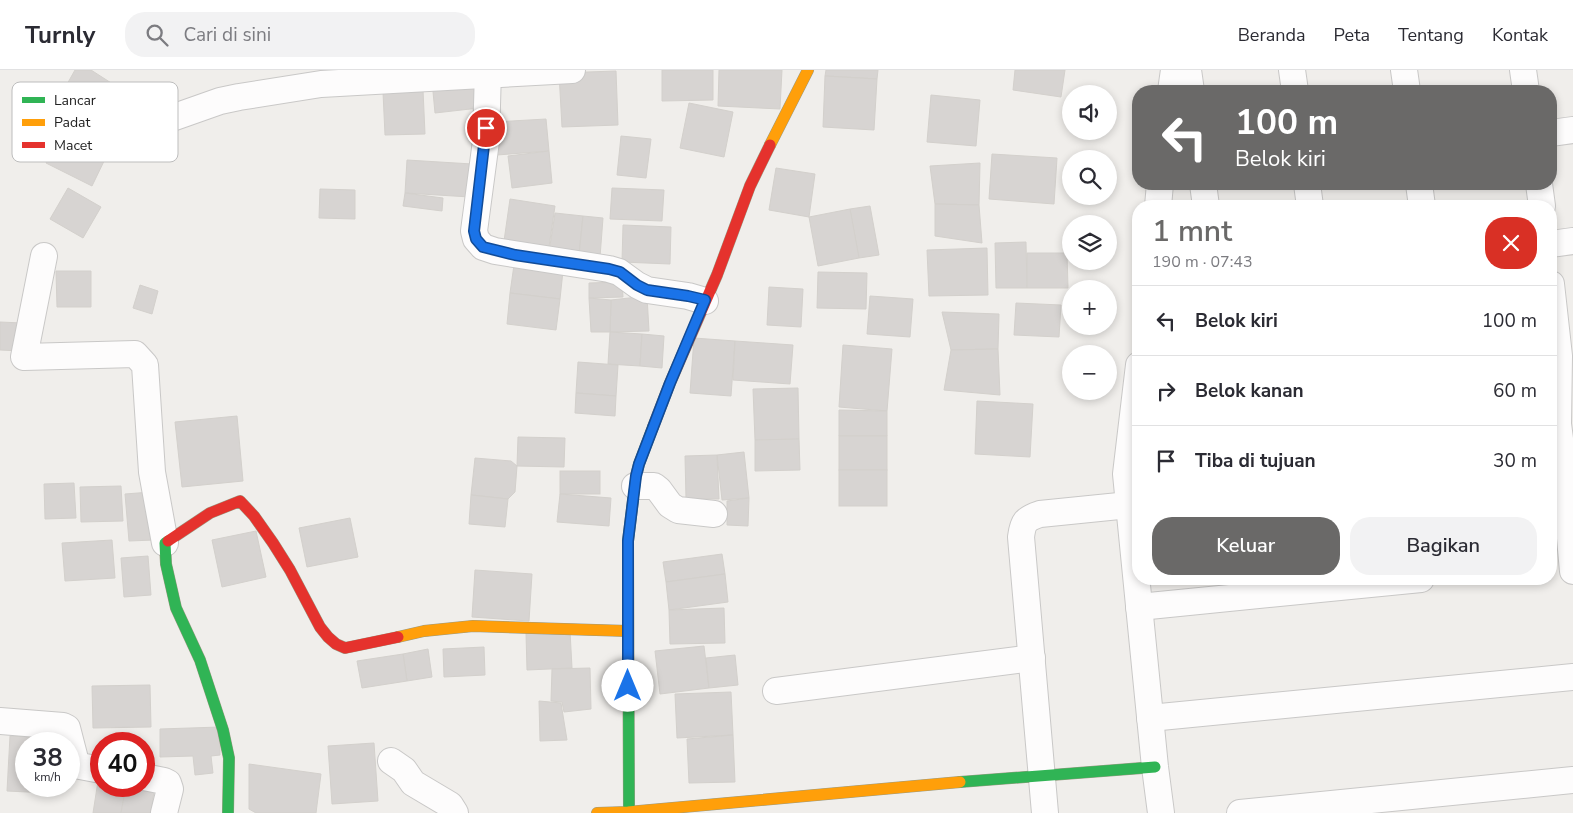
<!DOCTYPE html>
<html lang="id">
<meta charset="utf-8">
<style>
body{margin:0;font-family:"Nunito Sans",sans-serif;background:#f2f2f3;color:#2b2b33;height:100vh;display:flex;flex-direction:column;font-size:19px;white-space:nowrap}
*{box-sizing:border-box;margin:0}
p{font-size:16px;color:#7c7c81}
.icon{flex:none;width:28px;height:28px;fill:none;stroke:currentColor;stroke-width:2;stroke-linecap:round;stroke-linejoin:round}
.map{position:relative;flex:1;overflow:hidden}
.details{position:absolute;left:1132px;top:130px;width:425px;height:385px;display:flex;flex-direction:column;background:#fff;border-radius:20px;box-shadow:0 2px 8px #0003}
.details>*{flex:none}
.banner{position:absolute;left:1132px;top:15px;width:425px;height:105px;border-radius:20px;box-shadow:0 2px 8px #0003;background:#6a6968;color:#fff;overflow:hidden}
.controls{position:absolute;left:1062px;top:15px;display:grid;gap:10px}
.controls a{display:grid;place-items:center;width:55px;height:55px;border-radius:50%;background:#fff;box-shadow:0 2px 8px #0003;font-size:25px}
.speed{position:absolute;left:15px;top:662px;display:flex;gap:10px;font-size:25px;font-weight:700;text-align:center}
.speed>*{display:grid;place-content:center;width:65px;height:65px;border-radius:50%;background:#fff;box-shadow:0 2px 8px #0003;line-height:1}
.speed small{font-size:12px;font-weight:400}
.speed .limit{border:8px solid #d22;background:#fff;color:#111}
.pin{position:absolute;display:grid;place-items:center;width:42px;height:42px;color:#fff;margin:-21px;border:2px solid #fff;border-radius:50%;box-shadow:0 1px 5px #0007}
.me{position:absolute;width:55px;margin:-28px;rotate:0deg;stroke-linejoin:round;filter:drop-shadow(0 0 4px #0008)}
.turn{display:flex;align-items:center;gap:18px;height:105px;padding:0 20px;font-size:22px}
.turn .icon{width:65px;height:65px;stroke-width:2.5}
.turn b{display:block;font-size:35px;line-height:42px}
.round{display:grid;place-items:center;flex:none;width:52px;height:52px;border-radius:20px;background:#f2f2f3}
.overview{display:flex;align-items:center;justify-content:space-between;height:85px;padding:0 20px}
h1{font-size:30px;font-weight:600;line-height:38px;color:#6a6968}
.cta{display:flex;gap:10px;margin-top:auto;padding:10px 20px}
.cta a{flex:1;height:58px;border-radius:20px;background:#6a6968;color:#fff;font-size:20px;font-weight:600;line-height:58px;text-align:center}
.cta a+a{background:#f2f2f3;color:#2b2b33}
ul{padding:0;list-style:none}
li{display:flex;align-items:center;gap:15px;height:70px;padding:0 20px;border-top:1px solid #e1e1e2}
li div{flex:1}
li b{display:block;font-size:19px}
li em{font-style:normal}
header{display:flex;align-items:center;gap:30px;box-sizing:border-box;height:70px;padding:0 25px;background:#fff;border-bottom:1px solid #e1e1e2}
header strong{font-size:24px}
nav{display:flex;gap:28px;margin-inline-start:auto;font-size:18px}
.search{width:350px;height:45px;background:#f2f2f3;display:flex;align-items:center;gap:12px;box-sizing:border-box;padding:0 18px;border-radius:20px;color:#7c7c81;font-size:19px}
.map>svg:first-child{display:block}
.building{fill:#d7d4d2;stroke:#d3d0cc}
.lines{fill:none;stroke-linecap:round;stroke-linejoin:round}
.street-casing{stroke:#c9c8c7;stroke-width:28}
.fast-casing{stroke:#999a82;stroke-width:12}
.slow-casing{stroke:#999a82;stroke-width:12}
.jam-casing{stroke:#999a82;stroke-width:12}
.street{stroke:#fdfcfc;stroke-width:26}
.fast{stroke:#30b455;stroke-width:11}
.slow{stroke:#ff9f0a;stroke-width:11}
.jam{stroke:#e5322d;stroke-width:11}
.route-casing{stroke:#114b97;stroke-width:12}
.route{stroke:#1a73e8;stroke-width:9}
.key{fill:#fff;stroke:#bdbdbd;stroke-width:1}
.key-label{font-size:14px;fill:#222}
</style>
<header>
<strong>Turnly</strong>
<div class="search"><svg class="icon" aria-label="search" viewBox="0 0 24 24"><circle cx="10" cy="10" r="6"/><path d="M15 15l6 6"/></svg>Cari di sini</div>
<nav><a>Beranda</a><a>Peta</a><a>Tentang</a><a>Kontak</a></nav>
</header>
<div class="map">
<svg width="1573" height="743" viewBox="0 0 1573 743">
<rect width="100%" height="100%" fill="#f0eeeb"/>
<g class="building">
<path d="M75,0h16l42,27 -15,22 -52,-33z"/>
<path d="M662,0h51v30l-51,1z"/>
<path d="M719,0h63l-2,39 -62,-3z"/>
<path d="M826,0h52l-1,9 -52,-3z"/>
<path d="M1015,0h50l-4,27 -48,-7z"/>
<path d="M616,1l2,54 -56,2 -3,-54z"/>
<path d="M476,6l3,32 -44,5 -3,-32z"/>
<path d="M825,6l52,3 -3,51 -51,-3z"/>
<path d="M423,20l2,44 -40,1 -2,-43z"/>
<path d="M931,25l49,5 -4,46 -49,-4z"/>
<path d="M689,33l44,9 -9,45 -44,-9z"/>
<path d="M546,49l3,32 -52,4 -3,-33z"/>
<path d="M60,64l46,23 -14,29 -46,-23z"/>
<path d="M621,66l30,3 -5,39 -29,-3z"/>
<path d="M549,81l3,32 -40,5 -4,-32z"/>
<path d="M992,84l65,4 -3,46 -65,-5z"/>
<path d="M407,90l65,4 -2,33 -65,-4z"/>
<path d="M980,93l-1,42 -44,-1 -5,-38z"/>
<path d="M776,98l39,6 -6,43 -40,-7z"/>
<path d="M68,118l33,19 -18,31 -33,-19z"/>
<path d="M612,118l52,2 -2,31 -52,-2z"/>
<path d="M320,119l35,1v29l-36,-1z"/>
<path d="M405,123l38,5 -1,13 -39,-5z"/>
<path d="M510,129l45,7 -6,41 -45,-6z"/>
<path d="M935,134l44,1 3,38 -47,-7z"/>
<path d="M870,136l9,49 -20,3 -9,-49z"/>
<path d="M850,139l9,49 -41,8 -9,-49z"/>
<path d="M555,143l28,3 -4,39 -30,-3z"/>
<path d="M583,146l20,2 -3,39 -21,-2z"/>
<path d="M623,155l48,2 -1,37 -48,-2z"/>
<path d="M1026,172l1,46h-31l-1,-45z"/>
<path d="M987,178l1,47 -59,1 -2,-46z"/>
<path d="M1027,183h40l1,35h-41z"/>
<path d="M514,195l49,6 -3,28 -50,-6z"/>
<path d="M56,201h35v36h-34z"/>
<path d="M818,202l49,1 -1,36 -49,-1z"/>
<path d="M622,212l1,15 -34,1v-15z"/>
<path d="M140,215l18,6 -6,23 -19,-6z"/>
<path d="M769,217l34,2 -2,38 -34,-2z"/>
<path d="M510,223l50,6 -4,31 -49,-6z"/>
<path d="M647,226l2,35 -39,1 1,-32z"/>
<path d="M870,226l43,3 -3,38 -43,-3z"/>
<path d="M589,228l22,2 -1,32h-19z"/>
<path d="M1016,233l45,2 -2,32 -45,-2z"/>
<path d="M942,242l57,2 -1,35 -47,1z"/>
<path d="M0,252l22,1 -1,28 -21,-1z"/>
<path d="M610,262l32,2 -2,32 -32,-2z"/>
<path d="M642,264l22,2 -2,32 -22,-2z"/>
<path d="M694,268l41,3 -4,55 -41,-3z"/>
<path d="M735,271l58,4 -3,39 -57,-4z"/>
<path d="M843,275l49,4 -5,62 -48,-4z"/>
<path d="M998,279l2,46 -56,-5 7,-40z"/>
<path d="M578,292l40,3 -2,31 -40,-3z"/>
<path d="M798,318l1,51 -44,1 -2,-51z"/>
<path d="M576,323l40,3 -1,20 -40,-3z"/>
<path d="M977,331l56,3 -3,53 -55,-3z"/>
<path d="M839,340l48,1v25h-48z"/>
<path d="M237,346l6,65 -61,6 -7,-65z"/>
<rect x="839" y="366" width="48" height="34"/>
<path d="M518,367l47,1 -1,29 -47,-1z"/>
<path d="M799,369l1,31 -45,1v-31z"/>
<path d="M744,382l5,46 -27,2 -5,-45z"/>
<path d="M717,385l2,44h-33l-1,-43z"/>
<path d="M475,388l36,3 6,5 -2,26 -7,7 -37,-4z"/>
<rect x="839" y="400" width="48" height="36"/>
<rect x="560" y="401" width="40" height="23"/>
<path d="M74,413l2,35 -31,1 -1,-35z"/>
<path d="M121,416l2,35 -42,1 -1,-35z"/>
<path d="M151,422l3,48 -25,1 -4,-47z"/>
<path d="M560,424l51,4 -2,28 -52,-4z"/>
<path d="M471,425l37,4 -3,28 -36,-3z"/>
<path d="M749,428l-1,28 -21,-1v-24z"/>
<path d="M350,448l8,39 -51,10 -8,-39z"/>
<path d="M256,461l10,46 -44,10 -10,-47z"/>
<path d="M112,470l3,38 -50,3 -3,-38z"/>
<path d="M722,484l3,20 -59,8 -3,-20z"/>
<path d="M148,486l3,39 -27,2 -3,-39z"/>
<path d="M475,500l57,4 -3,47 -57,-4z"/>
<path d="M725,504l3,28 -59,8 -3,-28z"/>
<path d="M724,538l1,35 -55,1 -1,-34z"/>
<path d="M570,561l2,37 -45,2 -1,-37z"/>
<path d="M704,576l5,42 -49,6 -5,-43z"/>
<path d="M484,577l1,28 -41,2 -1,-28z"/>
<path d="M428,579l4,28 -25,4 -4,-27z"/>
<path d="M403,584l4,27 -45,7 -5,-27z"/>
<path d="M735,585l3,30 -29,3 -3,-30z"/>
<path d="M590,598l1,41 -27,3 -2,-10 -11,-1 1,-32z"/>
<path d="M150,615l1,42 -58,1 -1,-42z"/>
<path d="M731,622l2,43 -56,3 -2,-44z"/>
<path d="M539,631l22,2 6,37 -27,1z"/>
<path d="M220,657v28l-9,1 2,17 -18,2 -2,-19 -33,1v-28z"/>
<path d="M733,665l2,47 -46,1 -2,-44z"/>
<path d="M10,666l41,2v6h-25v42h22v7l-41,-2z"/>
<path d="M374,673l4,58 -46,3 -4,-58z"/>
<path d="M249,694l72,10 -5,39h-60l-7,-4z"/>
<path d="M98,711l3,1v4h25l-5,27h-28z"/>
<path d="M126,716l28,5 -3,22h-30z"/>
</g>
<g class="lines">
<defs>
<g id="street">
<path d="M488,0l-2,71 -12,90 2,8 7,8 12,4 114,18 10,3 18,13 10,5 41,6 17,5"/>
<path d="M1188,0l3,21"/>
<path d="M1292,0l3,21"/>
<path d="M1404,0l3,21"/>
<path d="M1523,0l3,21"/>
<path d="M1171,21l3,-21"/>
<path d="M169,49l51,-18 19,-4 82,-13 251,-14"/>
<path d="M1551,63l22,-3"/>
<path d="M1203,114l3,22"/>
<path d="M1307,114l3,22"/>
<path d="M1419,114l3,22"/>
<path d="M1539,114l3,22"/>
<path d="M1158,136l2,-22"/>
<path d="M1551,174l22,-3"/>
<path d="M44,186l-20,101 111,-3 10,11 7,107 13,71"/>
<path d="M1551,214l8,72 -1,68 5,37 10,110"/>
<path d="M1139,295l-13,109 29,293 6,46"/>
<path d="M635,416h19l5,4 11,15 8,5 36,4"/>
<path d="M1139,537l282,-28"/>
<path d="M776,621l256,-33"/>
<path d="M1150,648l423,-41"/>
<path d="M0,651l63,5 4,2 9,35 4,3 21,4"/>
<path d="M391,691l13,9 9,13 37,22 5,8"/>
<path d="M144,707l20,4 4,2 2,6 -6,24"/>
<path d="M1045,743l-24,-276c2,-15 4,-18 19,-23l99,-10"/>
<path d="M1240,743l333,-33"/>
</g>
<g id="fast">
<path d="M168,471l-3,2 1,21 10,44 24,52 23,70 6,28 -1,55"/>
<path d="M960,712l195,-15"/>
<path d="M629,743l-1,-272 8,-65 3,-12 14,-37"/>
</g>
<g id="slow">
<path d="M770,75l38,-75"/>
<path d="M398,567l26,-6 49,-5 155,5"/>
<path d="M597,743l31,-1 332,-30"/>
</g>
<g id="jam">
<path d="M653,357l17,-44 47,-108 33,-89 20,-41"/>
<path d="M168,471l42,-28 30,-12 14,15 19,27 17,27 30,57 8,10 8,7 9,4 53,-11"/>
</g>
</defs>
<use href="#street" class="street-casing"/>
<use href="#fast" class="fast-casing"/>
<use href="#slow" class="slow-casing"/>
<use href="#jam" class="jam-casing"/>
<use href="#street" class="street"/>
<use href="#fast" class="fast"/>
<use href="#slow" class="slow"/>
<use href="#jam" class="jam"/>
</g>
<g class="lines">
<defs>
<path id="route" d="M486,58l-12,103 2,8 7,8 32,8 94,14 11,3 17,13 10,5 41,6 17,4 -35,83 -31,81 -3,12 -8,65v145"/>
</defs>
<use href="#route" class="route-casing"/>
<use href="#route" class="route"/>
</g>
<rect x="12" y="12" width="166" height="80" rx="8" class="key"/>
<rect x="22" y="27" width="23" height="6" fill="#30b455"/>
<rect x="22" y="49" width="23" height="7" fill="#ff9f0a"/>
<rect x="22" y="72" width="23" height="6" fill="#e5322d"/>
<g class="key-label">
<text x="54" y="35">Lancar</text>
<text x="54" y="57">Padat</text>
<text x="54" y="80">Macet</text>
</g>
</svg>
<div class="controls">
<a><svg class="icon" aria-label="sound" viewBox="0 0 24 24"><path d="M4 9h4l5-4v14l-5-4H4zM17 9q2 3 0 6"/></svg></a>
<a><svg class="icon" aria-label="search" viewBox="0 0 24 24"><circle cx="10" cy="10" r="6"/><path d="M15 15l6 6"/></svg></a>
<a><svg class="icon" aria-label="layers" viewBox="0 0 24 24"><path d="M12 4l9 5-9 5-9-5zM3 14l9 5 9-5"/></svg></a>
<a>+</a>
<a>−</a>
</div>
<div class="speed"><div>38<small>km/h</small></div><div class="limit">40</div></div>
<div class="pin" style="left:486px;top:58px;background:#d93025"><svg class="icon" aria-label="arrive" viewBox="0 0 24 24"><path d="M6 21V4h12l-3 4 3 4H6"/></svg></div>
<svg class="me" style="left:628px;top:616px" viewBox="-20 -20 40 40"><circle r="19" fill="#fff"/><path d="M0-13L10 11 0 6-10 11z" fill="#1a73e8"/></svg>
<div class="banner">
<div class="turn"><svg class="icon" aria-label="left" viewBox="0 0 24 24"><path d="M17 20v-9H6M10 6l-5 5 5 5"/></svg><div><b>100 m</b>Belok kiri</div></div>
</div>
<section class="details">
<div class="overview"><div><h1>1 mnt</h1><p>190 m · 07:43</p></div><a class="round" style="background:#d93025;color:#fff"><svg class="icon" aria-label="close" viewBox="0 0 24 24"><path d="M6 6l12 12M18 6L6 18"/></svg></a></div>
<ul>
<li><svg class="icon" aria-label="left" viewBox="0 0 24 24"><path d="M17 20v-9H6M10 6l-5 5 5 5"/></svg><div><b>Belok kiri</b></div><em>100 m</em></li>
<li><svg class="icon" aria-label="right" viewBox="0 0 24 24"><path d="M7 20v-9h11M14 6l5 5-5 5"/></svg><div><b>Belok kanan</b></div><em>60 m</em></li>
<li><svg class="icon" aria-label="arrive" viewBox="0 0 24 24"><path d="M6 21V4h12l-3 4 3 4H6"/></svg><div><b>Tiba di tujuan</b></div><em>30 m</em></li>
</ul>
<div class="cta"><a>Keluar</a><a>Bagikan</a></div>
</section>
</div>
